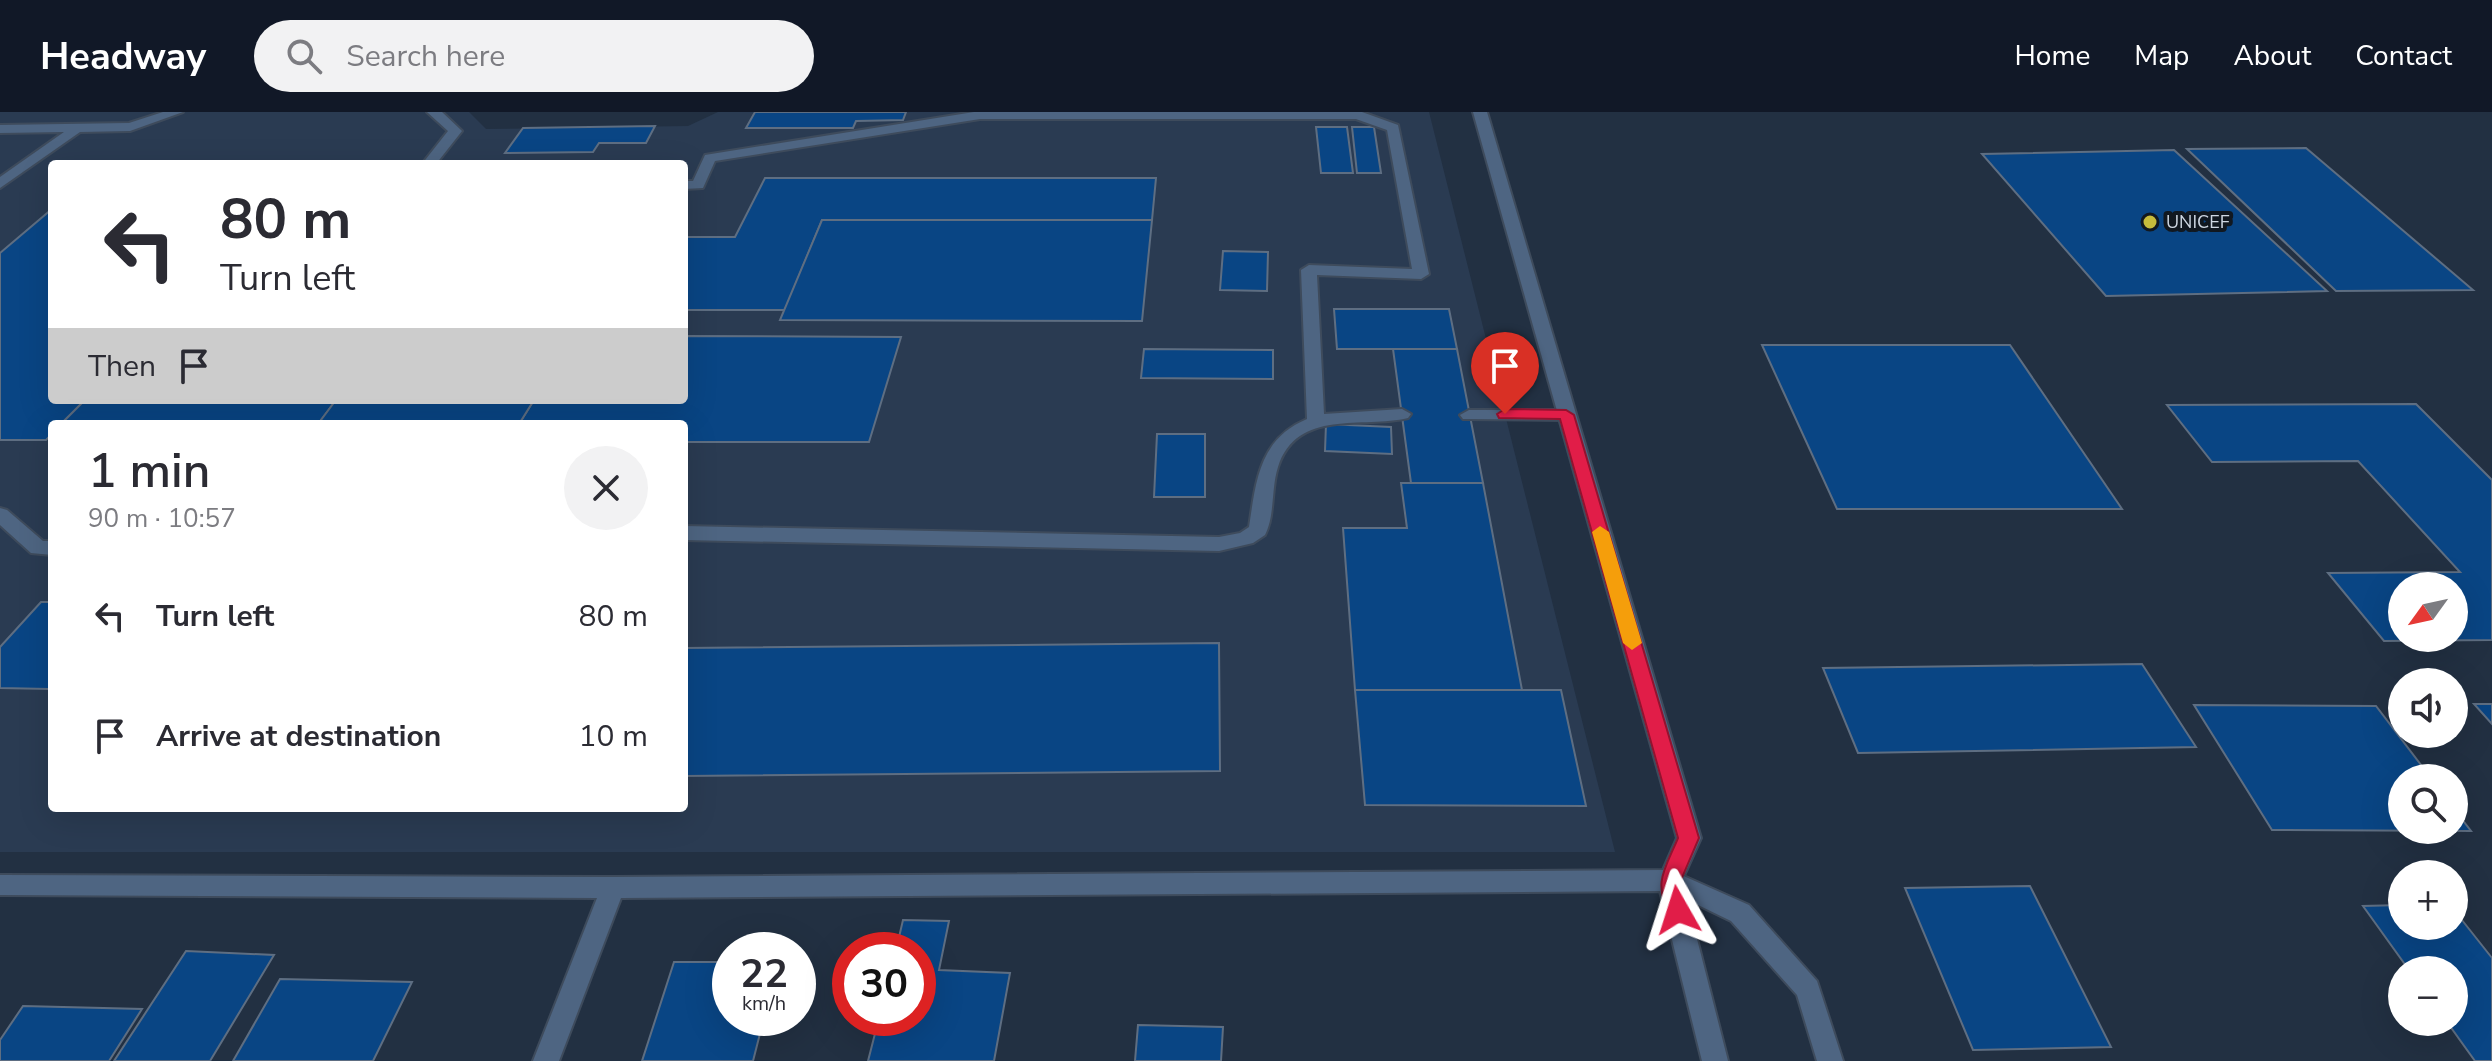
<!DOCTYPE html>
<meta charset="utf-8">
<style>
body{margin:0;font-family:"Nunito Sans",sans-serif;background:#f2f2f3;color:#2b2b33;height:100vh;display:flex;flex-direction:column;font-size:30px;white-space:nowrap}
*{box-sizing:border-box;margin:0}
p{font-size:26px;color:#7c7c81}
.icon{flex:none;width:44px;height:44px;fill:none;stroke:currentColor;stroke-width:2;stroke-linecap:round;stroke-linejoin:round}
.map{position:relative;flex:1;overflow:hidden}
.side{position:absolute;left:48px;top:308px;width:640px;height:392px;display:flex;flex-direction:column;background:#fff;border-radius:8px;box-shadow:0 8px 32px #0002}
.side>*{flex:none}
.banner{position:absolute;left:48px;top:48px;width:640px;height:244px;border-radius:8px;box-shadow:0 8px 32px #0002;background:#fff;color:#2b2b33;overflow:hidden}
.needle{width:52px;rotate:237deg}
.controls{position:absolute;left:2388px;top:460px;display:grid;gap:16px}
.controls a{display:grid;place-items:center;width:80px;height:80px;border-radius:50%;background:#fff;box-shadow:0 8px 32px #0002;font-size:40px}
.speed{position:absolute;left:712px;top:820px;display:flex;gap:16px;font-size:40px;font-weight:700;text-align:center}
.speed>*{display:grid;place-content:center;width:104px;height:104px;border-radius:50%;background:#fff;box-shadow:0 8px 32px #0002;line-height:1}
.speed small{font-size:20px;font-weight:400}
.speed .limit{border:12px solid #d22;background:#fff;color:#111}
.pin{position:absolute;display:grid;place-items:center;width:68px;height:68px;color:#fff;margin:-82px -34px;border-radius:50% 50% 50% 0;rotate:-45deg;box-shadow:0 0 8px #0007}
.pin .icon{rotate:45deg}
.me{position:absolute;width:88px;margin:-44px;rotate:354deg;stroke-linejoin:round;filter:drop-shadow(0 0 6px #0008)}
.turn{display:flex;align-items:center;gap:28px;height:168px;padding:0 40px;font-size:36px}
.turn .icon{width:104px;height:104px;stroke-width:2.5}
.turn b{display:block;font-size:56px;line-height:68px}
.then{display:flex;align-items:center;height:76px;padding:0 40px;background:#0003;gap:16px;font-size:30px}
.round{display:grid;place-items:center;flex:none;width:84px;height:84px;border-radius:42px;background:#f2f2f3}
.summary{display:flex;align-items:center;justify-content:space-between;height:136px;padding:0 40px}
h1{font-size:48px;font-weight:600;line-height:60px}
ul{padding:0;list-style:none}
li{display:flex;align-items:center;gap:24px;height:120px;padding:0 40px}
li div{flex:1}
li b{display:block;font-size:30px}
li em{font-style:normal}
header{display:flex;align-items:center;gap:48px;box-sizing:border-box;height:112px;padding:0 40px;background:#111827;color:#fff}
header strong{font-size:38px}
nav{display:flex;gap:44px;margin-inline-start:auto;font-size:28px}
.search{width:560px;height:72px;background:#f2f2f3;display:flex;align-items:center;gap:20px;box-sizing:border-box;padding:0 28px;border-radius:44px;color:#7c7c81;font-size:30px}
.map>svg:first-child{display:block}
.built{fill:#2a3b52;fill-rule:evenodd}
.building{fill:#094584;stroke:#5e6e82;stroke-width:2;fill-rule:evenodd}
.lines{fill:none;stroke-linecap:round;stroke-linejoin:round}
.service-casing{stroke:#3e4b5c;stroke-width:4}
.minor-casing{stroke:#3e4b5c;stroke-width:4}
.service{fill:#4e6582;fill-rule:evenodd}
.minor{fill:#4e6582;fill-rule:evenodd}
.route{fill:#e11d48;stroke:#92132f;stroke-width:2}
.slow{fill:#f59e0b}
.poi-dot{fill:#c6bc3c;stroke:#111820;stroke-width:3}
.labels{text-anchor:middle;stroke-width:8;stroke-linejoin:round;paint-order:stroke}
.far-poi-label{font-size:18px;fill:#ced7e2;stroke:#111820;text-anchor:start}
</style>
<header>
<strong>Headway</strong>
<div class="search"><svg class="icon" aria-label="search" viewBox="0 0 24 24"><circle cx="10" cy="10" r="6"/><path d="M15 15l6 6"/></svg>Search here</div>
<nav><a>Home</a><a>Map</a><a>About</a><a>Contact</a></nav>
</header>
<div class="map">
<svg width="2492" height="949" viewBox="0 0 2492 949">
<rect width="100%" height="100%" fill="#223042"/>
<path class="built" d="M0,0h469l17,17 202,-3 30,-14h711l186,740h-1615zM52,52h632v236h-632zM52,312h632v384h-632z"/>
<g class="building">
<path d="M755,0h151l-3,8 -47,1 -3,7h-107z"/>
<path d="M655,14l-9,17h-47l-6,9 -88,1 18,-25z"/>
<path d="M1316,15h31l6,46h-32z"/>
<path d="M1352,15h22l7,46h-24z"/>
<path d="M2306,36l167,142 -137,1 -149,-142z"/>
<path d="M2174,38l153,141 -221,5 -124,-142z"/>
<path d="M765,66h391l-4,42h-330l-37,90h-101v-73h51z"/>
<path d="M52,97v191h33l-24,24h-9v10l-6,6h-46v-187z"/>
<path d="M822,108h330l-10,101 -362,-1z"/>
<path d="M1223,139l45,1 -1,39 -47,-1z"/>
<path d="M1334,197h115l8,40h-120z"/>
<path d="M684,224l217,1 -32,105h-185v-18h-165l15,-24h150z"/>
<path d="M1762,233h248l112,164h-285z"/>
<path d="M1144,237l129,1v29l-132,-1z"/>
<path d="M1393,237h64l26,134h-72z"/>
<path d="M85,288h251l-18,24h-257z"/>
<path d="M336,288h198l-15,24h-201z"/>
<path d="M2416,292l76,76v160l-108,1 -56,-68 132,-1 -102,-111 -146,1 -45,-57zM2402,474h52v52h-52z"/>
<path d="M1326,312l65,3 1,27 -67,-3z"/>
<path d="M1157,322h48v63h-51z"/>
<path d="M1401,371h82l39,207h-167l-12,-162h64z"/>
<path d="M41,490h11v83l-3,4 -49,-1v-41z"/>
<path d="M1219,531l1,128 -536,5v-128z"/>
<path d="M2142,552l54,83 -338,6 -35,-85z"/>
<path d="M1355,578h206l25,116 -221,-1z"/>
<path d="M2474,592h18v20z"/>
<path d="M2194,593l182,1 55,72h-29v52h52v-21l17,22 -199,-1z"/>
<path d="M2030,774l81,161 -138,3 -68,-162z"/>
<path d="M2402,793v21h52v-16l38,48v103h-17l-28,-39h7v-52h-45l-46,-64z"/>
<path d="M903,808l46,1 -10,49 71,3 -16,88h-126l11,-43h39v-68h-22z"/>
<path d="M186,839l88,4 -64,106h-96z"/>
<path d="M674,850h56v56h34l-11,43h-111z"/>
<path d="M280,867l132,3 -39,79h-140z"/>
<path d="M23,894l119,3 -33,52h-109v-21z"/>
<path d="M1138,913l85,2 -2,34h-86z"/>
</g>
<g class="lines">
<defs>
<g id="service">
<path d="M163,0h20l-53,19 -50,1 -80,56v-11l64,-45 -64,1v-8l129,-2z"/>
<path d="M427,0h15l20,19 -26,33h-14l26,-33z"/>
<path d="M974,0h388l36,13 31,149 -8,5 -104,-4 7,139 78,-5 9,5 -3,4c-45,11 -111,-10 -130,49 -7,21 -3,49 -13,68l-12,8 -34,8 -535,-11v-14l535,11 21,-4 9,-6c7,-46 10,-88 58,-108l-6,-149 8,-5 103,4 -25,-139 -31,-11h-376l-265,42 -12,27 -19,1v-8h9l12,-26z"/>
<path d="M1469,298h97l9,5 -9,5 -103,-1 -3,-4z"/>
<path d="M0,396l7,2 36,31h9v14l-21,-2 -31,-28z"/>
<path d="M1670,758l79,35 68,76 26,80h-26l-20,-66 -66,-74 -70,-34 -3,-7 3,-7z"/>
</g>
<path id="minor" d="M1473,0h14l214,726 -19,42 46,181h-26l-42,-170 -1039,7 -62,163h-26l64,-163 -597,-3v-20l613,2 1050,-7 14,-32z"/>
</defs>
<use href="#service" class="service-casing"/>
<use href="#minor" class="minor-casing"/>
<use href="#service" class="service"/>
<use href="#minor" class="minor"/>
</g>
<path class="route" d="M1505,297l61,1 8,5 125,423 -18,42 8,30 -3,7 -8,3 -8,-3c-17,-35 -6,-46 8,-79l-118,-419 -61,-1 -2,-4z"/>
<path class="slow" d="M1600,414l9,6 33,111 -10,7 -9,-7 -31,-111z"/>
<circle class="poi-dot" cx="2150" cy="110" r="8"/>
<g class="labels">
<g class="far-poi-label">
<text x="2166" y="116">UNICEF</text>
</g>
</g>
</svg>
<div class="controls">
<a><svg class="needle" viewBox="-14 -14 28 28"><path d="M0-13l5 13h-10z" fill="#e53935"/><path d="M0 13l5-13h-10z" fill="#7c7c81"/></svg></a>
<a><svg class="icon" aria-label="sound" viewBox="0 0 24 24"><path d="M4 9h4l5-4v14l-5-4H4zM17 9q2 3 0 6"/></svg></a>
<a><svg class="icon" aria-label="search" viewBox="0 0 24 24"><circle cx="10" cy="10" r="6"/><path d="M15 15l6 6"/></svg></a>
<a>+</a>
<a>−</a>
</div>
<div class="speed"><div>22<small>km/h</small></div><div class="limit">30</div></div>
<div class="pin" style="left:1505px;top:302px;background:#d93025"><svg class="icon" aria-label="arrive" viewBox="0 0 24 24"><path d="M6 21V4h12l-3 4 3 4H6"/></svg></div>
<svg class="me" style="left:1678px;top:798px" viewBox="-20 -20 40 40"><path d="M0-17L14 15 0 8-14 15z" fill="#e11d48" stroke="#fff" stroke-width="4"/></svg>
<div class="banner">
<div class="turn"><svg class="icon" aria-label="left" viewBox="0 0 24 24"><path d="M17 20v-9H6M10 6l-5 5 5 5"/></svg><div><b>80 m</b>Turn left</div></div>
<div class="then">Then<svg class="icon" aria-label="arrive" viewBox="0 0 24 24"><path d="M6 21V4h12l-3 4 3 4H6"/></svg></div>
</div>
<section class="side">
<div class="summary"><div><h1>1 min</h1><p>90 m · 10:57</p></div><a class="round"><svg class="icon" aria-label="close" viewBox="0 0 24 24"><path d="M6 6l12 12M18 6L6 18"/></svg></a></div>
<ul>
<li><svg class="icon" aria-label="left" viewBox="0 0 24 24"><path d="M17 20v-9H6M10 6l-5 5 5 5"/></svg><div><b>Turn left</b></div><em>80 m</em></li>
<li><svg class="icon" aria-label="arrive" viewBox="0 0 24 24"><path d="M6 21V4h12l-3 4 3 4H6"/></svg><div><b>Arrive at destination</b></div><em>10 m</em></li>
</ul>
</section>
</div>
